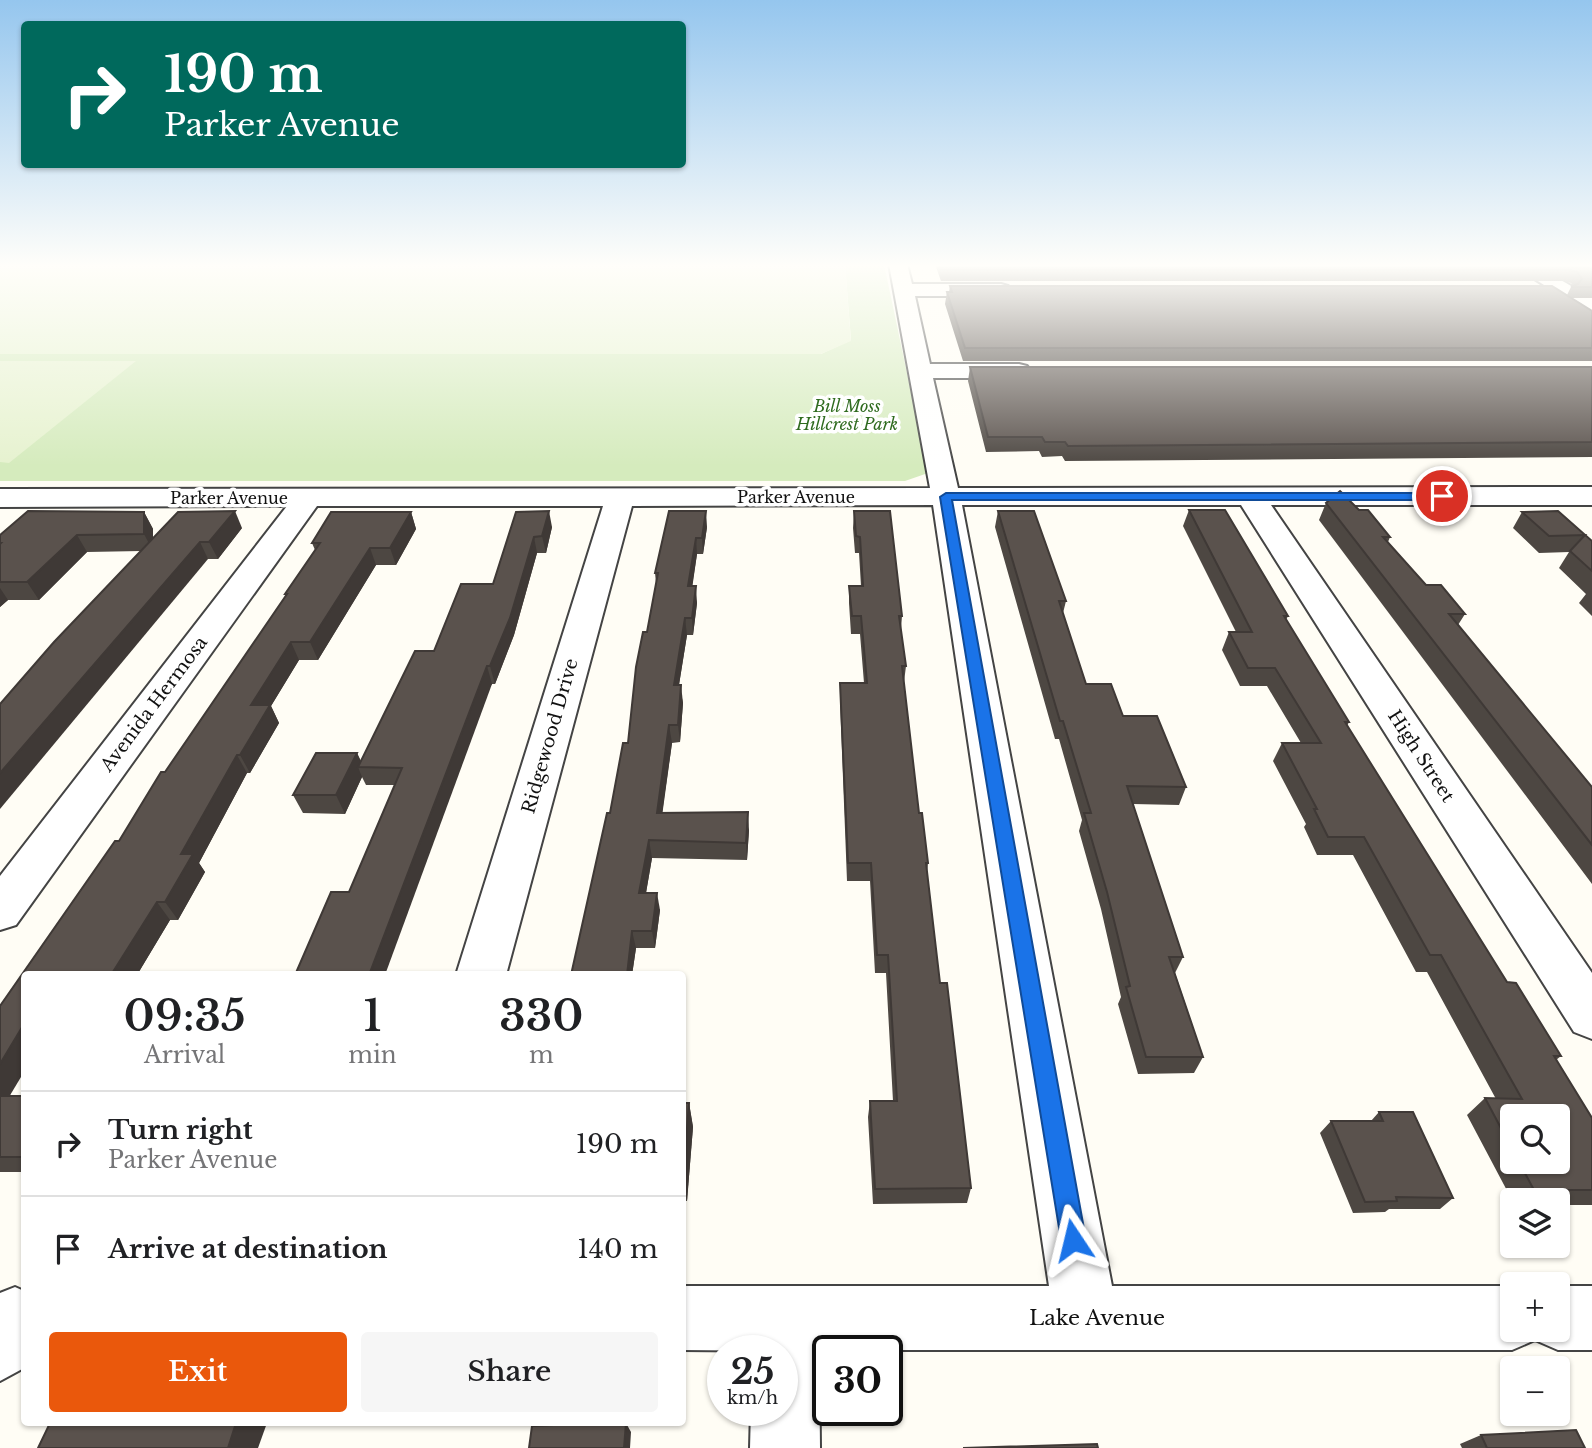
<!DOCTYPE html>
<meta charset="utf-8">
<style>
body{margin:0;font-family:"Libre Baskerville",serif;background:#f6f6f6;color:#202124;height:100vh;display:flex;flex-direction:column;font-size:26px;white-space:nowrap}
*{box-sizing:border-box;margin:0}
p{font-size:23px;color:#757577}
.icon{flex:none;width:38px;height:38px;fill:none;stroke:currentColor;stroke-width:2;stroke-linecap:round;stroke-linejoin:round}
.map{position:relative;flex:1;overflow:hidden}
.details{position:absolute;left:21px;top:971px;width:665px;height:455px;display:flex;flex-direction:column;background:#fff;border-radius:7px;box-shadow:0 2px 5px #0004}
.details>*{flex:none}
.top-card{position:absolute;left:21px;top:21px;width:665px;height:147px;border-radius:7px;box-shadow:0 2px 5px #0004;background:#00695c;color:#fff;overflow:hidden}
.buttons{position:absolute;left:1500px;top:1104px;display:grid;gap:14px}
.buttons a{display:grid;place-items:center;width:70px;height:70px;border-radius:7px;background:#fff;box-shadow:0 2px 5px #0004;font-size:35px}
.speed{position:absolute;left:707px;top:1335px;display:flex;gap:14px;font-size:35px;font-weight:700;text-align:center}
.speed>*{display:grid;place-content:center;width:91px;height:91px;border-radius:50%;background:#fff;box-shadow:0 2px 5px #0004;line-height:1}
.speed small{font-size:18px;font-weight:400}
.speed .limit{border:4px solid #111;border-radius:10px;background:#fff;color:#111}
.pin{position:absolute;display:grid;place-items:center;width:60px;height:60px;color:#fff;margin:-30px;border:4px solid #fff;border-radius:50%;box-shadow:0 2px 7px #0007}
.me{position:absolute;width:77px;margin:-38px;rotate:350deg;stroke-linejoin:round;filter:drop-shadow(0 0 5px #0008)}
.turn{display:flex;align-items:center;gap:24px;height:147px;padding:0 28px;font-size:32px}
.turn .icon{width:91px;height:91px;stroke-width:2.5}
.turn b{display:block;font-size:49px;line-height:60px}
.eta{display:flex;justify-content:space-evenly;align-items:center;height:119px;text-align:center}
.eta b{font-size:42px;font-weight:600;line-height:49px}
.cta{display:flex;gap:14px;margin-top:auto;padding:14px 28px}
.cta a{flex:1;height:80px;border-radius:7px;background:#ea580c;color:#fff;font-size:28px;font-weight:600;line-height:80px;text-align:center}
.cta a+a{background:#f6f6f6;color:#202124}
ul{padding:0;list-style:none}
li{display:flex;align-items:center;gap:21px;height:105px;padding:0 28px;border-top:2px solid #e0e0e0}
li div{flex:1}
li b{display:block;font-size:26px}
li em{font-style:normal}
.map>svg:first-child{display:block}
.green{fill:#d5ebbd}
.pitch{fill:#e6f2cf}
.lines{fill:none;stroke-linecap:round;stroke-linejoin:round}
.minor-casing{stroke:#444;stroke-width:4}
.minor{fill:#fff;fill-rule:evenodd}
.wall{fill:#4d4742;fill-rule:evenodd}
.shaded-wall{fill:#3f3936}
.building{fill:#5a524d;stroke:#3f3936;stroke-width:2}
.route{fill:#1a73e8;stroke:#114b97;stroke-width:2}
.labels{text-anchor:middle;stroke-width:7;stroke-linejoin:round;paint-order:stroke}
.far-park-label{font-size:16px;font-style:italic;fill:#2f6b1f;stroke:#fff}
.far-street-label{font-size:16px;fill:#111;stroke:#fff}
.street-label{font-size:18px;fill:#111;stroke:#fff}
.near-street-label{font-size:21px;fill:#111;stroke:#fff}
</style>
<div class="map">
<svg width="1592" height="1448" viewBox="0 0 1592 1448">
<rect width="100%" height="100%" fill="#fffdf5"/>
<path class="green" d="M845,264h39l44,209 -23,8h-905v-127h821l30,-14z"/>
<g class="pitch">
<path d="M0,264h845l6,77 -30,13h-821z"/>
<path d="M0,361h136l-127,102 -9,-1z"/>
</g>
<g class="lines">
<defs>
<g id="minor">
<path d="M889,264h18l5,20h89l7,2 3,4 -3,4 -7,2h-86l15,68h89l8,2 4,5 -4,5 -8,2h-86l25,110 634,-1v18h-321l321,468v66l-18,-7 -333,-527h-279l150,781h400v44h46v-44h34v64h-34l-23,-10 -23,10h-693l1,98h-70l1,-38h31v-59l-100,-1v-64h367l-116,-781 -301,1 -126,469h-50l147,-469h-286l-301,419 -16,5v-54l287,-370 -287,1v-18l930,-1z"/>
<path d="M1511,264h22l59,34v15l-7,-2z"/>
<path d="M15,1287l9,4v77l-24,13v-88z"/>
</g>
</defs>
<use href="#minor" class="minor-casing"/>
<use href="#minor" class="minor"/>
</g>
<g class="wall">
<path d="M935,264h657v34h-20l20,13v50h-629l-18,-57 2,-12h2l1,-6 617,9 4,-8 2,-1 -2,-3 -8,-2h-622z"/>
<path d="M970,367h622v90l-527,4 -3,-5 -20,1 -3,-6 -53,1 -18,-71z"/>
<path d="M1326,503l33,7 31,27 -2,5 38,43 39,29 -7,11 134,162v97l-273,-364z"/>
<path d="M1189,510l99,106 -2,4 63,102 -2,4 160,256 54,74 -5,4 36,58v87h-34v-5h-46l-45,-85 18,-17 11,1 -69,-127h-11l-63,-117h-36l-13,-28 2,-3 -33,-63 9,-18h19l-34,-57h-27l-18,-36 7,-18h7l-53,-106zM1512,1116l46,46h-46z"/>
<path d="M854,511l48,105 -1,13 5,37 -2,16 15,131 9,50 -1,9 13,111 31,205 -4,15 -94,1 -5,-87 2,-16h23l-7,-128h-11l-5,-92h-23l-7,-180v-18h24l-4,-49h-9l-2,-31v-17h12l-2,-33h-4l-2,-25z"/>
<path d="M998,511l68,90 -3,12 23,71 37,32 63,71 -7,18 -46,-1 50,153 -8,16 28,84 -9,16 -56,1 -20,-70 3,-7 -20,-88 -22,-78 3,-11 -23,-81h-4l-60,-212z"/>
<path d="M1558,511l34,30v75l-13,-13 7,-9 -27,-26 10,-16 -30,1 -26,-25 9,-16z"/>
<path d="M144,512l9,17v10l89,-11 -24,31h-10l-67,-8 -54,1 -48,48h-31l-8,7v-72z"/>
<path d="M411,512l5,17 -20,36h-20l-58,95h-19l-28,46 8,17 -29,50h-3l-48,90 6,9 -27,48h-8l-33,55h-113l-14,121h14v76h-24v-166l119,-165 167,-245 -1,-2 30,-44 -3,-7z"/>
<path d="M516,512l36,15 -6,26h-9l-23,82 -19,49h-3l-143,208 46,-107h-29l-4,-8 -17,37 -42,-1 -10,-18 64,-42 4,8 73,-110 59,-67z"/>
<path d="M707,527l-4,27h-6l-5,32 5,17 -4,32h-6l-8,50 4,18 -3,39 -8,1 -10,70 87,17 -2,30 -95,-2 -6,35 14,17 -5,38h-19l-4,27 -22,-162 18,-70 28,-160 -1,-10z"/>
<path d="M682,1103h7l4,24 -6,74h-5z"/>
<path d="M1379,1112l74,86 -13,11h-51l-4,3 -32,1 -33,-80 11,-12h40z"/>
<path d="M1481,1435l104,13h-123l-2,-4z"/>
</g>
<g class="shaded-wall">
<path d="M235,511l7,17 -24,31 -9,-17z"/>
<path d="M549,511l3,16 -6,26 -4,-17z"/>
<path d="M706,511l1,16 -4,27 -1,-16z"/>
<path d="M144,512l9,17v22l-9,-17z"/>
<path d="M411,512l5,17 -20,36 -6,-17z"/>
<path d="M77,535l10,17 -48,48 -12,-18z"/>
<path d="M534,537l3,16 -23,82 -19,49 -5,-18z"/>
<path d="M696,538l1,16 -7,49 -2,-17z"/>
<path d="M200,542l8,17 -208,250v-36z"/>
<path d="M370,548l6,17 -58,95 -8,-18z"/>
<path d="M696,586l1,17 -4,32 -1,-17z"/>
<path d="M0,588l8,12 -8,7z"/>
<path d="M685,618l2,17 -11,68 -2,-18z"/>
<path d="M291,642l8,18 -28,46 8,17 -29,50 -10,-18 11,-50z"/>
<path d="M487,666l5,18 -107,291h-16z"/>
<path d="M681,685l2,18 -3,39 -2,-17z"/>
<path d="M669,725l3,18 -12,88 -3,-18z"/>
<path d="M357,753l6,14h-5l4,10 -17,37 -9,-19z"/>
<path d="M237,755l10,18 -48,90 6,9 -27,48 -13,-18 16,-48z"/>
<path d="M748,812l1,18 -2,30 -1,-17z"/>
<path d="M649,840l3,18 -9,52 -4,-17z"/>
<path d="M657,893l3,17 -5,38 -3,-17z"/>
<path d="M157,902l13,18 -33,55h-26z"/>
<path d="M632,931l4,17 -4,27h-5z"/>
<path d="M24,1024v48l-24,40v-48z"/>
<path d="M689,1103l4,24 -6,74 -4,-22z"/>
<path d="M236,1423h31l-9,25h-30z"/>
<path d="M626,1423l5,9 -1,16h-6z"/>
</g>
<g class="building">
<path d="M940,264h652v23h-21l7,-3 4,-5 -5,-7 -8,-2h-627z"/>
<path d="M950,286h602l40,25v37h-627l-18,-56h5z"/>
<path d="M970,367h622v75l-524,4 -3,-4h-20l-3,-5h-54z"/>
<path d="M1340,491l19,19h9l22,27h-7l43,48h15l24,29h-16l143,173v58l-266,-342z"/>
<path d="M1189,510h36l63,106h-4l65,106h-4l162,260 9,1 45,73h-7l38,62v72h-58l-15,-28h39v-46h-46v33l-27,-51 37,1 -81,-144h-11l-66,-118h-36l-14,-28h3l-35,-66h39l-46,-75h-27l-19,-36h23z"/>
<path d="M28,511l116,1v22l-67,1 -50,47h-27v-38l1,-1h-1v-8z"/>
<path d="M235,511l-26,31h-9l-200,231v-69l54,-62 124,-130z"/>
<path d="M549,511l-7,25 -8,1 -24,81 -20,48h-3l-118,309h-74l36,-83h18l53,-124 -44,-1 57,-116h19l27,-67h32l23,-72z"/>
<path d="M669,511h37l-4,27h-6l-8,48h8l-4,32h-7l-11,67h7l-3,40h-9l-12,88 91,-1 -2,31 -97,-3 -10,53h18l-5,38h-20l-5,44h-56l36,-162h3l13,-70h5l8,-76 7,-35h4l11,-59h-3z"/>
<path d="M854,511h36l12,105h-3l7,50h-4l17,147h3l6,50h-2l14,120h7l24,205 -96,1 -5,-88h27l-9,-146h-11l-6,-92h-23l-8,-180h27l-6,-67h-9l-3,-30h14l-3,-49 -4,-1z"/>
<path d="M998,511h36l32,90h-7l27,83h25l12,32h34l29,71 -59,-1 56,171h-14l34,100h-57l-20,-70 4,-1 -23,-94 -23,-79h7l-28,-92h-3z"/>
<path d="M1558,511l34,30v30l-22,-20 15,-16 -36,1 -27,-24z"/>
<path d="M331,512h80l-21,36h-20l-60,94h-19l-40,63h19l-30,50h-3l-56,99h12l-28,48h-8l-46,73h-87v49l-24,40v-58l115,-165h4l42,-69h4l122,-178h-2l35,-51h-8z"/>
<path d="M316,753h41l-21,42h-43z"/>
<rect x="0" y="1096" width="24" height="61"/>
<path d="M682,1103h7l-6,76h-1z"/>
<path d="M1379,1112h34l40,86 -57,-1 1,4 -32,1 -34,-81h52z"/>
<path d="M50,1423h186l-8,25h-190z"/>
<path d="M598,1423h28l-2,25h-95l3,-22z"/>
<path d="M1576,1430l9,18h-98l-6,-13z"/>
<path d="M1097,1444l1,4h-135z"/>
</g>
<linearGradient id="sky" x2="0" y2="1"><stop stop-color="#95c6ee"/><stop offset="0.57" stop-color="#fffefa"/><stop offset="1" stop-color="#fffefa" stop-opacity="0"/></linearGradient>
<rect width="1592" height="466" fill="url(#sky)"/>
<path class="route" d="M946,493h496l6,3 -6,4h-490l134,740 -4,9 -9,3 -9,-3 -3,-9 -121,-743z"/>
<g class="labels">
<g class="far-park-label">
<text x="847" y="412">Bill Moss<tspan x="847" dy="18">Hillcrest Park</tspan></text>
</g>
<g class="far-street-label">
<text x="796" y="503">Parker Avenue</text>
<text x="229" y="504">Parker Avenue</text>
</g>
<g class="street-label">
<text transform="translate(154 704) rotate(-53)" y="6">Avenida Hermosa</text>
<text transform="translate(550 736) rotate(-74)" y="6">Ridgewood Drive</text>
<text transform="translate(1421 756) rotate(57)" y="6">High Street</text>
</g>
<g class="near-street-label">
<text x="1097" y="1325">Lake Avenue</text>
</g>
</g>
</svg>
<div class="buttons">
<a><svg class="icon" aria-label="search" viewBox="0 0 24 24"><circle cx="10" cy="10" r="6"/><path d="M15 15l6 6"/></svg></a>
<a><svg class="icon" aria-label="layers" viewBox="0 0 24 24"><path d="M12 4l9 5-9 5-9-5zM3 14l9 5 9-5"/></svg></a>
<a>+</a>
<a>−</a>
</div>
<div class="speed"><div>25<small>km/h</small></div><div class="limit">30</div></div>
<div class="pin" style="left:1442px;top:496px;background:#d93025"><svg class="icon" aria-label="arrive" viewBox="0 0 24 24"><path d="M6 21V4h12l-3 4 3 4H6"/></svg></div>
<svg class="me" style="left:1073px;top:1240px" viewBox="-20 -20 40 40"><path d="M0-17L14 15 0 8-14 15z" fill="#1a73e8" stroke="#fff" stroke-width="4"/></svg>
<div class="top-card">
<div class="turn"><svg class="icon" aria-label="right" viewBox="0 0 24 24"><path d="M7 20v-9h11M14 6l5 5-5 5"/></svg><div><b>190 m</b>Parker Avenue</div></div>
</div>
<section class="details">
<div class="eta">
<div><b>09:35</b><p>Arrival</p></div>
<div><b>1</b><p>min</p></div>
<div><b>330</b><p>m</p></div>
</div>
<ul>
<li><svg class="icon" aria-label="right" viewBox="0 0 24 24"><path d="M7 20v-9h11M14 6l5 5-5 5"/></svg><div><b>Turn right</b><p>Parker Avenue</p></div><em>190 m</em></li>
<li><svg class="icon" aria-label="arrive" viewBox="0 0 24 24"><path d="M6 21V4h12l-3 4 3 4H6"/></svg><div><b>Arrive at destination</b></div><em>140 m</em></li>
</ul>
<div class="cta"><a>Exit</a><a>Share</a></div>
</section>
</div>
